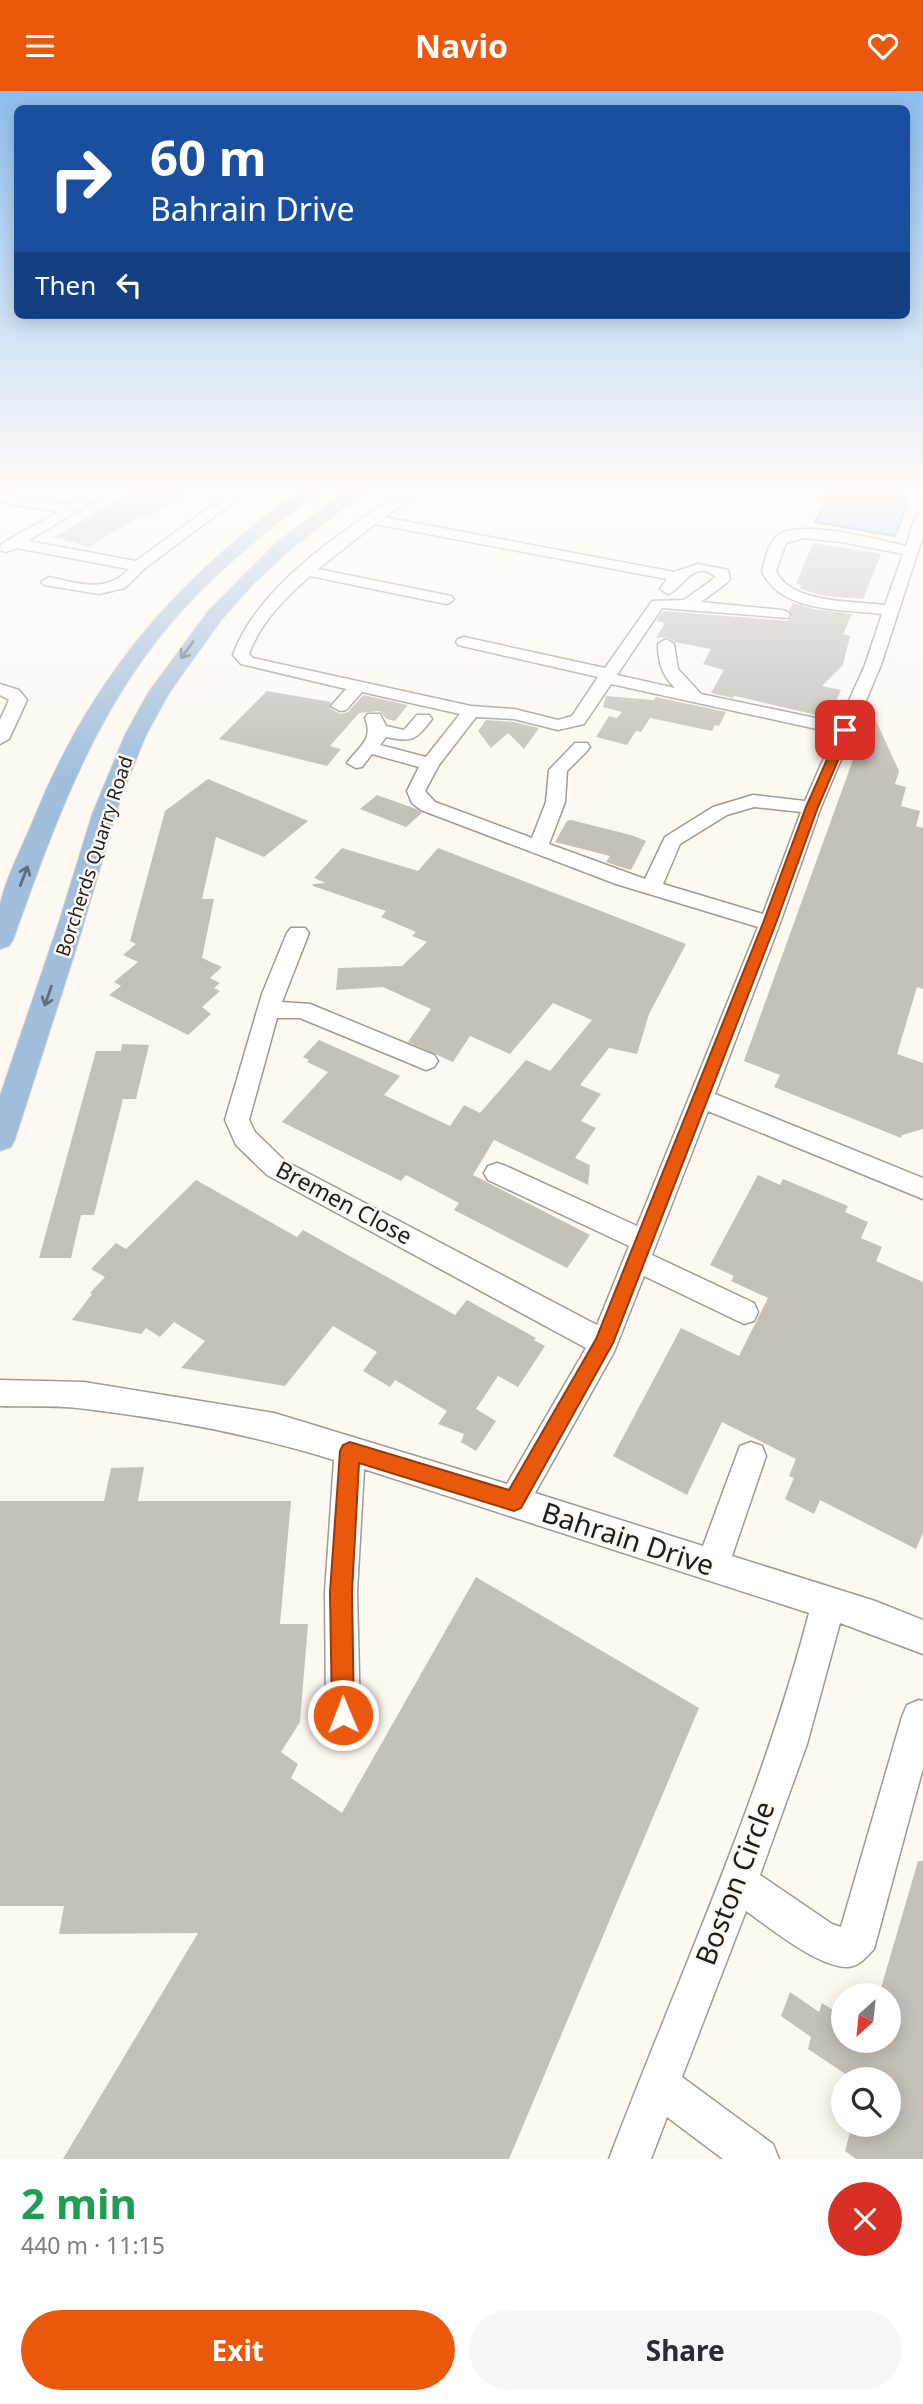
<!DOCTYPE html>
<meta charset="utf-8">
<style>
body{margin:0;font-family:"Noto Sans",sans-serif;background:#f7f7f7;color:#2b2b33;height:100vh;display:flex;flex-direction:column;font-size:26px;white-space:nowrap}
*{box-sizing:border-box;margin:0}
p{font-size:23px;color:#7c7c81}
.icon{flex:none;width:38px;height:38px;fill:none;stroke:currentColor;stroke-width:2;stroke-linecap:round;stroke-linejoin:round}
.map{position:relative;height:2068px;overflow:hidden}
.details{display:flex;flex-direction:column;background:#fff;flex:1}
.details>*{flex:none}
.top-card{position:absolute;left:14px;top:14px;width:896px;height:214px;border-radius:10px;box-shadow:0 4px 18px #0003;background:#1a4fa0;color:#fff;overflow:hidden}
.needle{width:46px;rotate:207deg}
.fabs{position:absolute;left:831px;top:1892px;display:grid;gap:14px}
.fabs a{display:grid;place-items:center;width:70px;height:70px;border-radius:50%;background:#fff;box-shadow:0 4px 18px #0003;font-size:35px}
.pin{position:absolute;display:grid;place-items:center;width:60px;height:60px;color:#fff;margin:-30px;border-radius:14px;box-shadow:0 4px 10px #0006}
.me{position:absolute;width:77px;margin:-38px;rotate:359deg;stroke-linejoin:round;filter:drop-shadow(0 0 5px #0008)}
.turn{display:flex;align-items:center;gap:24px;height:147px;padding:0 21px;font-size:32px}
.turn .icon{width:91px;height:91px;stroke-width:2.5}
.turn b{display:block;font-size:49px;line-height:60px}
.then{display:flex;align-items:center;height:66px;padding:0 21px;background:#0003;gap:14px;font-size:26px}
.round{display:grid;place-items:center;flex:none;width:74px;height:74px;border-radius:37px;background:#f7f7f7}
.summary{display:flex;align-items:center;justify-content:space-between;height:119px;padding:0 21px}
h1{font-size:42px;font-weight:700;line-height:52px;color:#1e9e55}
.action{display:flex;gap:14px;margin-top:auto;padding:14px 21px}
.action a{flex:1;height:80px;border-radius:42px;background:#ea580c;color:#fff;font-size:28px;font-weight:700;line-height:80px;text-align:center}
.action a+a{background:#f7f7f7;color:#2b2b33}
header{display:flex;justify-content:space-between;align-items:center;height:91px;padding:0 21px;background:#ea580c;color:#fff;font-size:32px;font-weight:700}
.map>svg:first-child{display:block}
.water{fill:#a7cff9;stroke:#7e99b6;stroke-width:2}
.building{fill:#c6c0ba}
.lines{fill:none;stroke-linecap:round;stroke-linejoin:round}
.minor-casing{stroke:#9f9a94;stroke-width:3}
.major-casing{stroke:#d7d6d6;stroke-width:2}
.minor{fill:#fff;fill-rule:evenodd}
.major{fill:#a1bedc;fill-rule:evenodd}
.oneway{stroke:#606d7b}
.route{fill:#ea580c;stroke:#983908;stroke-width:2}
.labels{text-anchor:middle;stroke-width:5;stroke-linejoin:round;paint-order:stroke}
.far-street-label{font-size:19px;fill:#1f1c1a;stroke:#fef8f2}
.street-label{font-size:23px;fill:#1f1c1a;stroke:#fef8f2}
.near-street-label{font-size:28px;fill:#1f1c1a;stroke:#fef8f2}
</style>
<header><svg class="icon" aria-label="menu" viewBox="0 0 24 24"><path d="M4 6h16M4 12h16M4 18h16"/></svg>Navio<svg class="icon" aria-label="heart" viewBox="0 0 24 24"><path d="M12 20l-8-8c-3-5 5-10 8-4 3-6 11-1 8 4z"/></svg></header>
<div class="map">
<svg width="923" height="2068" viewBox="0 0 923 2068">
<rect width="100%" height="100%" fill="#fef8f2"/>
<path class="water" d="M834,397c18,0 68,-6 74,14l-13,34 -80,-14z"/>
<g class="building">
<path d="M138,397h59l-50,30 -7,-2 -51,31 -35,-10z"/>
<path d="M813,452l68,11 -18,45 -38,-3 -25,-7 2,-4 -6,-1z"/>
<path d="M793,512l21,6 38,5 -9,20 7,2 -7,29 -21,21 19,4 -12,28 -94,-22 -2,2 -22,-5 13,-23 -21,-6 8,-15 -36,-7 -8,-5 -11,1 9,-15 -9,-2 7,-10 125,10 4,-5 -3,-6z"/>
<path d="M267,600l64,11 -1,6 10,6 8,-2 15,-17 45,10 -13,16 -9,-2 -6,-8 -21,2 -29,33 11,3 -14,17 -108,-27z"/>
<path d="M606,605l48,4 2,-3 70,15 -7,14 -4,-1 -3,6 -62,-13 -9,14 -5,-1 -9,14 -31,-8 13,-21 8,2 5,-6 -19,-5z"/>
<path d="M871,619l28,61 -4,13 11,3 -5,19 19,5 -4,15 7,2v161l-6,-2 -20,67 26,9v66l-21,6 -1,3 -127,-51 6,-12 -36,-14z"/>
<path d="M486,629l28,2 25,6 -15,21 -16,-16 -17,15 -13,-17z"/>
<path d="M208,688l100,42 -44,36 -48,-20 -14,62h12l-12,59 20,9 -12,11 10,5 -6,5 6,3 -18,16 9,7 -23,21 -79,-40 12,-9 -7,-4 24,-20 -15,-7 13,-11 -6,-3 35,-130z"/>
<path d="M377,704l39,14 6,4 -16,14 -46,-18z"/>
<path d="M571,729l60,15 15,6 -15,29 -14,-4 -11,-4 4,-6 -55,-14 12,-21z"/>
<path d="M342,757l76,23 20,-23 248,96 -37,70 -12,40 -28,-6 -29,37 21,9 -20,27 15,7 -21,30 15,7 -2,20 -94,-45 -21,35 117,60 -23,33 -113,-58 5,-7 -53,-28 -5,6 -119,-59 46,-50 -21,-10 2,-2 -6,-3 16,-17 81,36 -16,19 66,31 14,-21 16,8 46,-53 24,11 42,-51 -39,-17 -43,51 -40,-18 -17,26 -45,-20 23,-33 -48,-22 -47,3 2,-22 64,-2 25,-24 -15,-6 4,-4 -35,-15 5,-6 -73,-25v-2l13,-1 -12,-5z"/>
<path d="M122,953l27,1 -13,54h-13l-29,116h-13l-10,43h-32l57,-207h25z"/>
<path d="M758,1084l22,10 3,-6 65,27 -3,6 23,10 -7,16 21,9 -6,14 47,21v251l-7,16 -96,-49 -6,14 -29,-15 9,-21 -5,-2 7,-17 -74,-37 -35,73 -74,-39 68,-128 58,28 29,-58 -37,-17 3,-5 -24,-11z"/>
<path d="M196,1089l101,57 6,-7 152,85 12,-15 69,38 -2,2 11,6 -27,41 -20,-11 -22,33 20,12 -20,30 -15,-9 3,-8 -26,-10 9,-13 -52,-31 -5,7 -27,-16 14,-19 -44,-26 -48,60 -104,-18 24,-27 -31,-19 -14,15 -14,-9 -5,6 -69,-14 20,-26 -2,-1 15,-16 -14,-8 25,-26 10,6z"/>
<path d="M144,1376l-6,34h153l-11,123h28l-8,98 -19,30 17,12 -7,14 51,35 134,-236 223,131 -190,451h-446l135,-226 -139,1 5,-28h-64v-405h104l7,-33z"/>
<path d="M918,1770h5v298h-67l-11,-8 7,-26h37v-46h-36l-45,-30 3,-12 -30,-21 9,-24 29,20 3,-9 22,14v24h45v-46h-10z"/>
</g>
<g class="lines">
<defs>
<g id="minor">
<path d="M98,397h17l-87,53 108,20 100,-73h16l-108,81 -19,19 -26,6 -55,-9 -3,-3 8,-5c28,6 58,17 80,-8l-113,-21 -10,4 -6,-2 1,-5 7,-5 50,-28 -58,-10v-8l69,11z"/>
<path d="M410,397h16l-42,29 290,55 24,-8 30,6 2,9 -2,3 -27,20 81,8 6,2 2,3 -2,3 -126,-10 -45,67 58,13c-13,-13 -17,-26 -17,-44l8,-5 8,5 4,25 23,25 138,29 26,-58 17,-51c-39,-5 -102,-1 -120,-43 3,-11 6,-27 15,-35 23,-18 101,4 129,10l10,-31 7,-4v25l-42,129 -60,142 -41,116 -65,171 208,84v21l-215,-88 -56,144 102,48 4,9 -4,9 -10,3 -100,-48 -30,76 -79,141 168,53 37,-100 11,-4 11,4 4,10 -34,100 143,45 48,19v34l-83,-31 -33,121 -47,131 72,49 9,3 61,-210 5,-12 12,-5 4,1v67l-49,181c-7,7 -15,18 -27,18 -29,0 -77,-39 -101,-56l-64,166 91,67 6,15h-56l-56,-42 -16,42h-42c69,-182 151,-357 200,-546l-445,-144 -7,123 3,123 -5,12 -12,5 -12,-5 -5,-12 -1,-123 9,-132c-80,-25 -164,-41 -248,-51 -28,-4 -58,-2 -86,-3v-26l84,2 190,31 233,71 79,-136 -319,-173 -31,-30 -11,-25 37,-126 25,-61 4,-5h14l4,5 -27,69 28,2 124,51 4,6 -4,6 -8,3 -126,-52h-23l-28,102 6,12 30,29 312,164 32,-79 -141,-66 -4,-7 4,-7 9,-3 9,3 131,60 121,-299 -142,-43 -195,-74 -9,-7 -5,-12 12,-24 -47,-13 -10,13 -6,1 -9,-5c12,-17 27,-23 18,-45l3,-4h12l6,12 18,4 13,-15h12l3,4c-17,22 -19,23 -46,18l-6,8 46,12 34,-43 -98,-22 -16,18 -6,1 -9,-5 15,-17 -105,-25 -8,-9c24,-69 116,-130 177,-167zM375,433l292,55 -7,10 8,5c15,-5 25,-36 48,-17l-32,23 -32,1 -47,67 -141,-31 -6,2 -2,3 2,3 140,32 -26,39 -14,4 -44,-11 -43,-3 -218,-48 -4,-4c12,-33 36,-55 61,-78l136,28 5,-2 3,-3 -3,-3 -133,-27zM804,447l38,4 61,12 -18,51c-31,-4 -94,-1 -109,-34l10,-28zM611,593l224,49 -30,68 -52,-6 -40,12 -48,30 -20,42 -96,-35 16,-42 2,-31 20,-20 3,-4 -3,-4h-12l-26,27 -3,32 -14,36 -97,-36 -10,-11 14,-26 37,-48 38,2 44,11 26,-6zM754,716l47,5 -38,102 -100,-30 17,-40 47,-29z"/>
<path d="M0,593l19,6 8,10 -18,39 -9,5v-24l9,-20 -9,-5z"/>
</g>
<g id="major">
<path d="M304,397h19c-11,13 -29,22 -42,32 -34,27 -66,55 -95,86 -89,96 -130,214 -173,334l-4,6 -9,3c0,-14 0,-30 0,-43 4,-24 23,-61 33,-85 57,-143 145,-245 271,-333z"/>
<path d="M350,397h19l-79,62 -36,33 -32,36 -53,74 -23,42 -25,62 -45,152 -61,190 -4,8 -11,4v-55l59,-174 33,-107 33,-80 23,-42 61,-83 68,-68z"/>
</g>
</defs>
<use href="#minor" class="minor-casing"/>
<use href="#major" class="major-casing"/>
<use href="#minor" class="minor"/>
<use href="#major" class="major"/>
</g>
<defs><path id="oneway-shaft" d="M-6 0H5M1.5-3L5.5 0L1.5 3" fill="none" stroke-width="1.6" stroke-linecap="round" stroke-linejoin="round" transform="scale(1.75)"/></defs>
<g class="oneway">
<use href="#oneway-shaft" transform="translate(187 559) rotate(126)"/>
<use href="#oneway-shaft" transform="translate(24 785) rotate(-69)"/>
<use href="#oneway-shaft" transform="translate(48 905) rotate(109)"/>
</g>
<linearGradient id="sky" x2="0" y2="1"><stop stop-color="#8ebfef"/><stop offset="0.58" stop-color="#fffcf9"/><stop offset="1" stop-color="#fffcf9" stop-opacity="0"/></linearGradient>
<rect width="923" height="687" fill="url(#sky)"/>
<path class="route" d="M845,635l6,4 -33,77 -42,116 -163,420 -92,165 -7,3 -155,-48 -7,129 2,123 -3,8 -8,3 -8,-3 -3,-8 -2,-123 10,-141 3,-6 7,-3 159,48 87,-151 167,-416 43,-116 34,-77z"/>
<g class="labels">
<g class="far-street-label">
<text transform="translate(94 765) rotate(-72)" y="7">Borcherds Quarry Road</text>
</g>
<g class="street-label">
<text transform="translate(344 1112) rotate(28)" y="8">Bremen Close</text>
</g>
<g class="near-street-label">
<text transform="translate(628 1448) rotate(18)" y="10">Bahrain Drive</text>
<text transform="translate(735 1792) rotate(-69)" y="10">Boston Circle</text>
</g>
</g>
</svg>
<div class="fabs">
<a><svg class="needle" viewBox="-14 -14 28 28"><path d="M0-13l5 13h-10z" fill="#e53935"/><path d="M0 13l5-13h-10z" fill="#7c7c81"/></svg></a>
<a><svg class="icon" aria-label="search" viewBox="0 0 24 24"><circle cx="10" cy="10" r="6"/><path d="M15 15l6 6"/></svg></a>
</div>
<div class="pin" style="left:845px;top:639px;background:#d93025"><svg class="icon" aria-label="arrive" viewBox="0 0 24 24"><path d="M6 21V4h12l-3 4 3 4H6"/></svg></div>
<svg class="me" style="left:343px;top:1624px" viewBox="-20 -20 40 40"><circle r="17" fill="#ea580c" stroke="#fff" stroke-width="3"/><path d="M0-11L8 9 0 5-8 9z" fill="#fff"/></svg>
<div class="top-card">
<div class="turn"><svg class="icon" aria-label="right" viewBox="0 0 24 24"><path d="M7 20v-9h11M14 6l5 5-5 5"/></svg><div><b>60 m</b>Bahrain Drive</div></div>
<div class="then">Then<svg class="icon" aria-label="left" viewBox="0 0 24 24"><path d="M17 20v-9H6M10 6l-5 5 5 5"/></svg></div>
</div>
</div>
<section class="details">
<div class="summary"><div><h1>2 min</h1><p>440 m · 11:15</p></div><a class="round" style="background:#d93025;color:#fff"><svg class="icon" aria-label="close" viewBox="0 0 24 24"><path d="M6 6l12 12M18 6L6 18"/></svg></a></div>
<div class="action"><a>Exit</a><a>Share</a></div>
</section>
